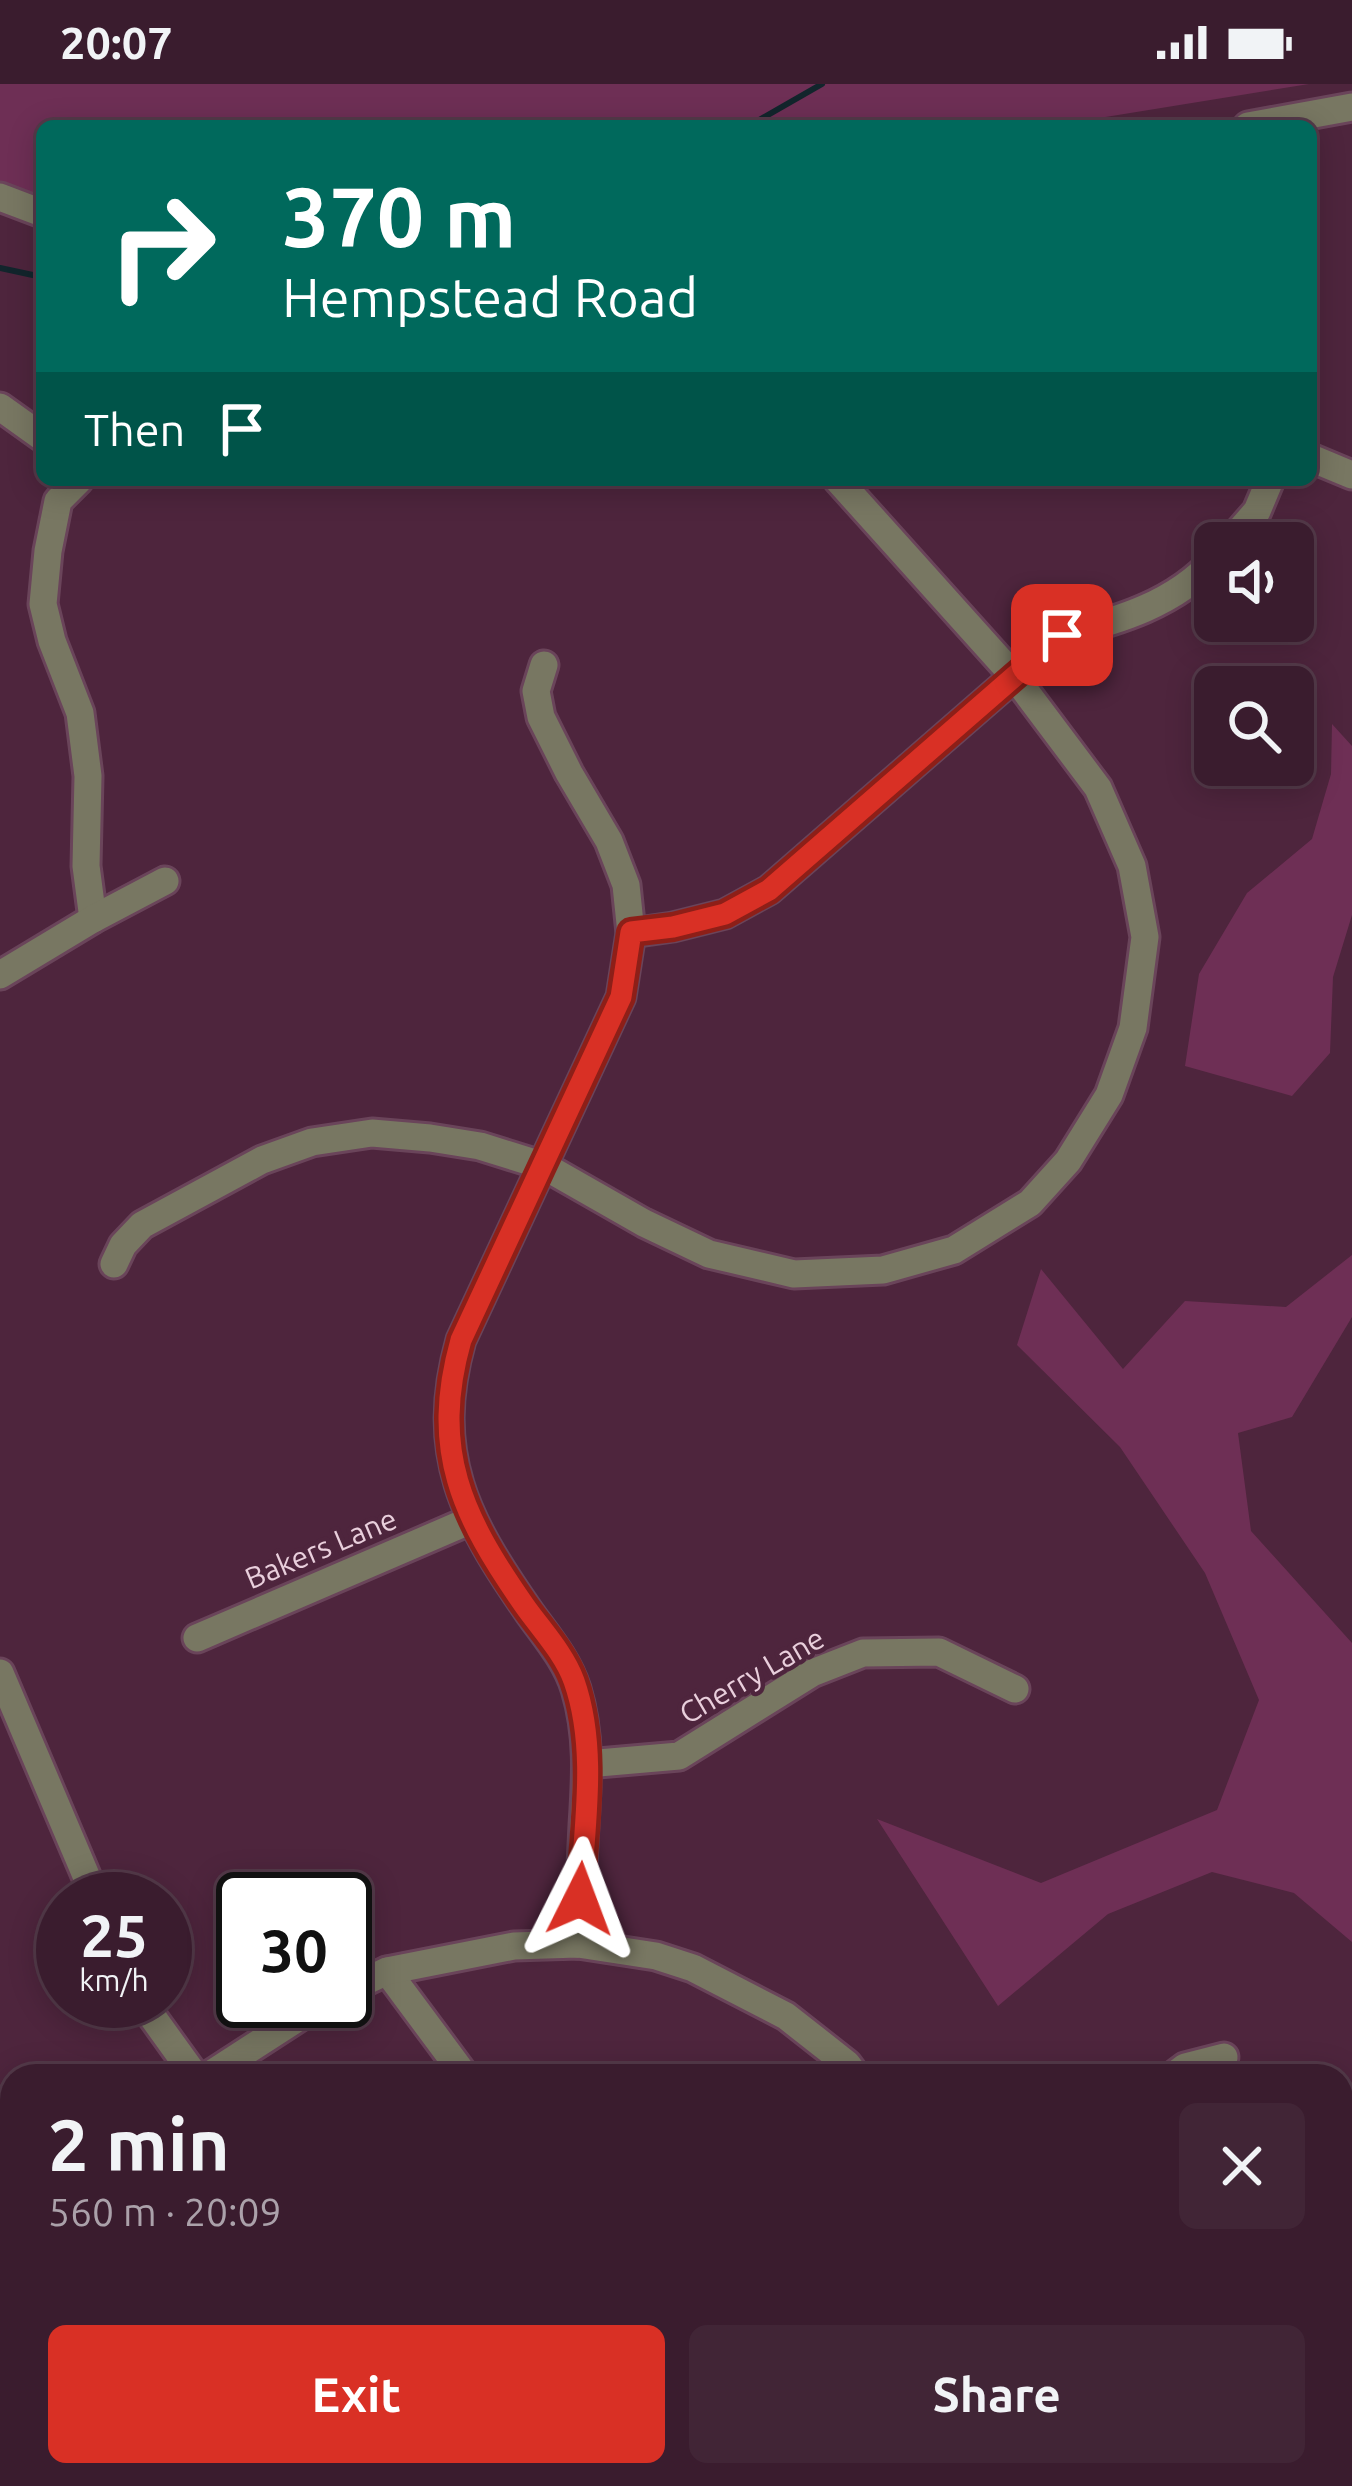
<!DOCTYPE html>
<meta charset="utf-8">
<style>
body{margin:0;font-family:Ubuntu,sans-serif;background:#412536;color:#f1f3f6;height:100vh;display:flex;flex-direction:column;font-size:45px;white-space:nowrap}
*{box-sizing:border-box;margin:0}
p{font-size:39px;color:#aba1aa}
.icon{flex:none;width:66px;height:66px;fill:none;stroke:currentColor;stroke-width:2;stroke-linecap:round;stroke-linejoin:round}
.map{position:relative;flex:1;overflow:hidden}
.sheet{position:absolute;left:0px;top:1980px;width:1353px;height:423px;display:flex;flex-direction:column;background:#3a1c2e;border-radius:36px 36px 0 0;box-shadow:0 6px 30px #0003,0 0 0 3px #543a4a}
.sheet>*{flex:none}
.guide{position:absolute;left:36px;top:36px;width:1281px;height:366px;border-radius:18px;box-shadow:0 6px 30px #0003,0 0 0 3px #543a4a;background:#00695c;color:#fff;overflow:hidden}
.buttons{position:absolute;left:1194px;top:438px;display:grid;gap:24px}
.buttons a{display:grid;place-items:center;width:120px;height:120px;border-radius:18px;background:#3a1c2e;box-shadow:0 6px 30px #0003,0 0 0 3px #543a4a;font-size:60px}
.speed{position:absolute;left:36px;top:1788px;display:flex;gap:24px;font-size:60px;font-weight:700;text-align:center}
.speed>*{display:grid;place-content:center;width:156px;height:156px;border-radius:50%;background:#3a1c2e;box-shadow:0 6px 30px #0003,0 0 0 3px #543a4a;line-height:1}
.speed small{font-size:30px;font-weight:400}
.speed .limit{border:6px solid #111;border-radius:18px;background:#fff;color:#111}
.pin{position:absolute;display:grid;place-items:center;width:102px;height:102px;color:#fff;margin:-51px;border-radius:24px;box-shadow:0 6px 18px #0006}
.me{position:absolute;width:132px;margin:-66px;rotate:3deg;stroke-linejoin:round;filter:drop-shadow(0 0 9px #0008)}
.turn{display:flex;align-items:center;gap:42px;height:252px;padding:0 48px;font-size:54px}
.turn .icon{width:156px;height:156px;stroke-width:2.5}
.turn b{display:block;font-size:84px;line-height:102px}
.then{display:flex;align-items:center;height:114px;padding:0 48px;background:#0003;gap:24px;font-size:45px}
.round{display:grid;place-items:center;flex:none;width:126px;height:126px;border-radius:18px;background:#412536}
.summary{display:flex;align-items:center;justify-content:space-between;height:204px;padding:0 48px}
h1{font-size:72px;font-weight:700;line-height:90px}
.action{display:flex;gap:24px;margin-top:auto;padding:24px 48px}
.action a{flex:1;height:138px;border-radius:18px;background:#d93025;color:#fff;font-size:48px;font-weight:700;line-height:138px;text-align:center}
.action a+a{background:#412536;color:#f1f3f6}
.status{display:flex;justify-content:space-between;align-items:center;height:84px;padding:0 60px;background:#3a1c2e;direction:ltr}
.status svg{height:33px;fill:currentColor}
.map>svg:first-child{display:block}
.green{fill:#6e2f55}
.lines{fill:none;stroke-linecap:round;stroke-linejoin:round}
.stream{stroke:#12252c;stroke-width:6}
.minor-casing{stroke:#6a445a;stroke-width:33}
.minor{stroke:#787762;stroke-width:27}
.route-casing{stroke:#8d1f18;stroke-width:30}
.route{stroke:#d93025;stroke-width:21}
.labels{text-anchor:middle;stroke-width:9;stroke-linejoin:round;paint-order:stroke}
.street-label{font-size:30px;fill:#e9cfdc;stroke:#4e253d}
</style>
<div class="status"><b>20:07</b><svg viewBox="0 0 49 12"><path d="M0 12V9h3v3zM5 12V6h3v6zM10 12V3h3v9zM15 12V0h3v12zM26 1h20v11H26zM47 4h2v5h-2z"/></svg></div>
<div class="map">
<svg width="1352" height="2402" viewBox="0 0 1352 2402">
<rect width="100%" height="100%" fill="#4e253d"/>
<g class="green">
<path d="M0,0h1309l-259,42h-1008v72l-42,-16z"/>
<path d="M1332,640l20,22v169l-19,62 -3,76 -38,43 -107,-30 14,-92 48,-81 65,-54 19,-65z"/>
<path d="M1352,1171v62l-60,100 -54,16 13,98 101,112v299l-58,-49 -82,-21 -104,42 -110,92 -121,-187 164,64 176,-73 42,-110 -54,-127 -85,-126 -103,-102 24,-76 82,100 62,-68 101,6z"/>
</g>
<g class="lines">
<g class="stream">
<path d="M743,42l11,-3 68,-39"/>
<path d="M0,184l42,9"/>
</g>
<defs>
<g id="minor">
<path d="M1248,42l104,-19"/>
<path d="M0,113l42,16"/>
<path d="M0,323l42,30"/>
<path d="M1311,374l41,17"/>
<path d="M79,396l-21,21 -10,50 -5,53 9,37 28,72 8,63 -2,90 7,53"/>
<path d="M1229,459l28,-32 13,-31"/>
<path d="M544,581l-8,26 5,26 28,56 40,68 17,44 5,48 -10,64 -160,343c-32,114 4,180 68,272 17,24 38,48 47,77 14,46 11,90 8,136 -2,40 -4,80 -6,119"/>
<path d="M631,849l42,-6 52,-13 44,-24 293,-255c55,-14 114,-31 153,-76"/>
<path d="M0,891l93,-56 72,-38"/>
<path d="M114,1180l9,-19 19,-20 120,-65 50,-18 60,-9 58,5 50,8 64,20 100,57 65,31 85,20 89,-4 71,-20 76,-47 38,-42 41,-66 24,-67 12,-91 -13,-71 -34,-78 -84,-112 -176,-196"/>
<path d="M197,1554l274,-118"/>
<path d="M0,1589l96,226"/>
<path d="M587,1680l92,-8 133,-83 51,-20 76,-1 76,37"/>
<path d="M387,1887l78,105"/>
<path d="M345,1907l42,-20 127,-25 64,-2 78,12 37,12 93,48 61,48 9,12"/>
<path d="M141,1917l54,75"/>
<path d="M208,1992l116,-75"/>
<path d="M1173,1992l12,-9 39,-10"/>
<path d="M1341,2379l11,3"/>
<path d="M490,2391l9,11"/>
<path d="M1169,2402l5,-11"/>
</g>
</defs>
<use href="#minor" class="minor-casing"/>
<use href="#minor" class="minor"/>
</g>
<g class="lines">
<defs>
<path id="route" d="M580,1815c4,-71 18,-150 -6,-218 -10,-28 -34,-53 -50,-76 -62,-89 -94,-155 -63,-265l160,-343 10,-65 42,-5 52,-13 44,-24 293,-255"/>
</defs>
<use href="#route" class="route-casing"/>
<use href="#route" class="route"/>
</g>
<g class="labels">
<g class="street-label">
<text transform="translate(321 1465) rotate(-23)" y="10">Bakers Lane</text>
<text transform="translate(752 1592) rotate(-30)" y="10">Cherry Lane</text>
</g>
</g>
</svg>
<div class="buttons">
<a><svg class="icon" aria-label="sound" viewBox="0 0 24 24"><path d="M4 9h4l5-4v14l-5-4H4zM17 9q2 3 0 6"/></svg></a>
<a><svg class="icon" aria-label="search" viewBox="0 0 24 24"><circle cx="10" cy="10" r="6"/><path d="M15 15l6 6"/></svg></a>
</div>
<div class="speed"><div>25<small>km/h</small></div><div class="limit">30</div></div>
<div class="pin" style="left:1062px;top:551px;background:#d93025"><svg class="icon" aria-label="arrive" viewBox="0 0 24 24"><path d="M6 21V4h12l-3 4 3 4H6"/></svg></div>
<svg class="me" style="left:580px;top:1815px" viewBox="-20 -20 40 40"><path d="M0-17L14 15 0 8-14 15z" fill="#d93025" stroke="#fff" stroke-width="4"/></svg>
<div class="guide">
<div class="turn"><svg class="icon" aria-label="right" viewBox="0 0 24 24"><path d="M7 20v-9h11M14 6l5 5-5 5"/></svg><div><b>370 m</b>Hempstead Road</div></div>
<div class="then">Then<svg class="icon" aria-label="arrive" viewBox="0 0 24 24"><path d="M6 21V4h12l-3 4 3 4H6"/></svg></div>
</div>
<section class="sheet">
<div class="summary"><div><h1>2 min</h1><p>560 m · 20:09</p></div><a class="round"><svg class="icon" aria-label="close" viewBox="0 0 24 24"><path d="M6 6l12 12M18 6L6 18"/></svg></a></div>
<div class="action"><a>Exit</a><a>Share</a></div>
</section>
</div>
